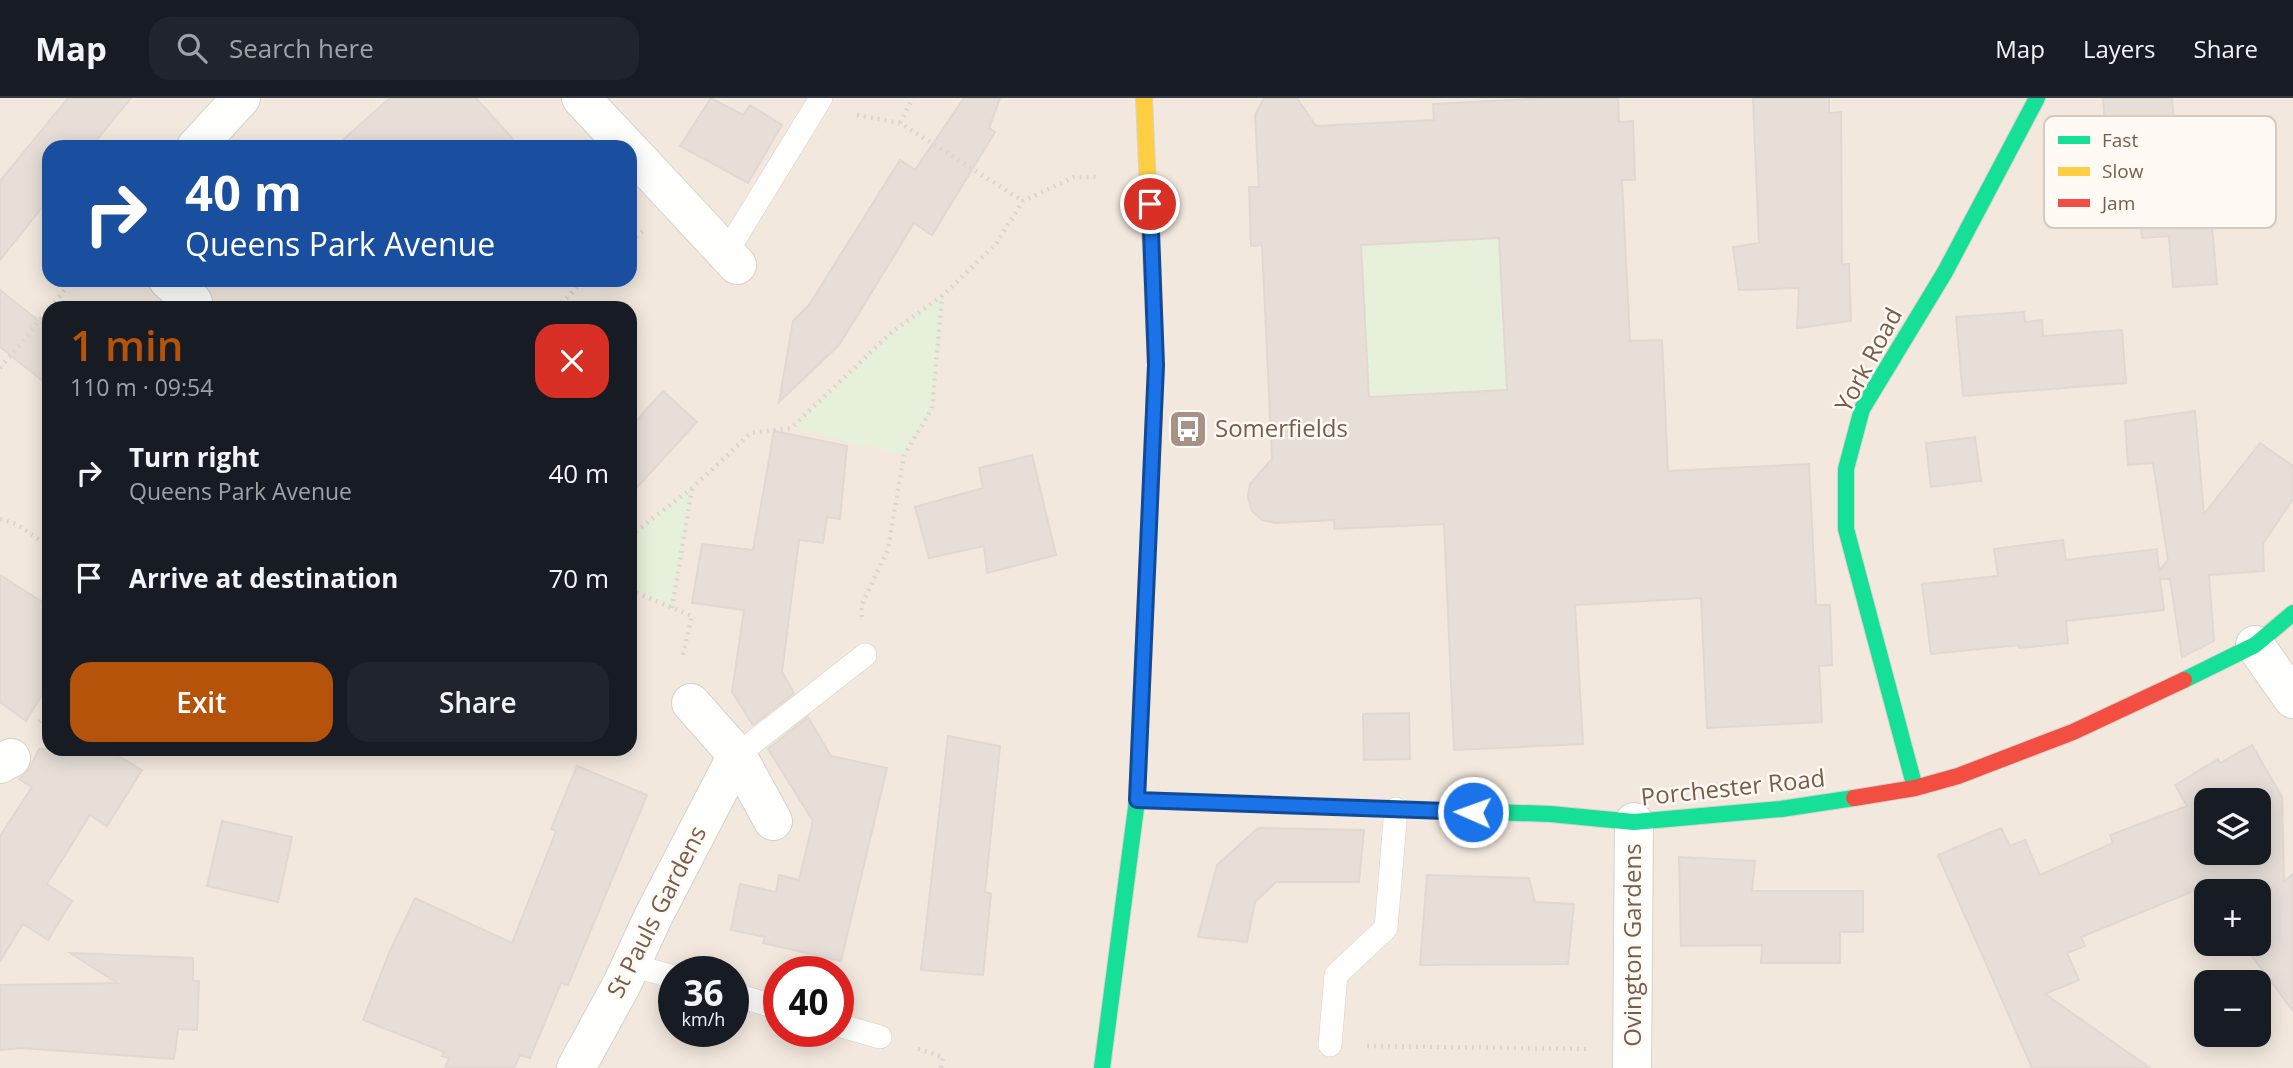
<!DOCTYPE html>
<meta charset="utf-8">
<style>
body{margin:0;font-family:"Open Sans",sans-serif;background:#20242c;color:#f1f3f6;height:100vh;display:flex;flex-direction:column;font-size:26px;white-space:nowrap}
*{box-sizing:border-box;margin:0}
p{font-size:23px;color:#9ea1a6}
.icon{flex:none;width:38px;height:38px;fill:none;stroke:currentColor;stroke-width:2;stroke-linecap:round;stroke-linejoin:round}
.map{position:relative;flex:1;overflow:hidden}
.drawer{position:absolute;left:42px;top:203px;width:595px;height:455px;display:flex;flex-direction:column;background:#171b24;border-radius:21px;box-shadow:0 4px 18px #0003}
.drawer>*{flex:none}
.banner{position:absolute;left:42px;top:42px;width:595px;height:147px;border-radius:21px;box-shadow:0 4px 18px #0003;background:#1a4fa0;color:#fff;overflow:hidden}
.tools{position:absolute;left:2194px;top:690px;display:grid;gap:14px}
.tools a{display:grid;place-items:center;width:77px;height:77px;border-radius:14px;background:#171b24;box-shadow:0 4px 18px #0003;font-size:35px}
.speed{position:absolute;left:658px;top:858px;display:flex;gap:14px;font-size:35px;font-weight:700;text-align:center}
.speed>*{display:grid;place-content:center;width:91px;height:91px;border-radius:50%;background:#171b24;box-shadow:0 4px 18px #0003;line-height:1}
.speed small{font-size:18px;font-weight:400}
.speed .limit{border:10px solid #d22;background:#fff;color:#111}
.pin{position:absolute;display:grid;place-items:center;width:60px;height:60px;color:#fff;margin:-30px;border:4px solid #fff;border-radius:50%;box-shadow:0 2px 7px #0007}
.me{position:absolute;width:77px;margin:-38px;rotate:272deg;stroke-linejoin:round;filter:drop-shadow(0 0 5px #0008)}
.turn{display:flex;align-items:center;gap:24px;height:147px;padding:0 28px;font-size:32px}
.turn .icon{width:91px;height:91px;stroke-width:2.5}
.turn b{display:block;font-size:49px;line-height:60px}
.round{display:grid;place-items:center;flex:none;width:74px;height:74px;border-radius:21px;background:#20242c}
.head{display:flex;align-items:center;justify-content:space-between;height:119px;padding:0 28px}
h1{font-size:42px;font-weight:600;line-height:52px;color:#b45309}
.action{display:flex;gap:14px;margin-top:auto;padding:14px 28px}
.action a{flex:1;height:80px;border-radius:21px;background:#b45309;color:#fff;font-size:28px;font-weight:600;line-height:80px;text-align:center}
.action a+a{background:#20242c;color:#f1f3f6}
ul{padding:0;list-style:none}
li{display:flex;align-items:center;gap:21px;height:105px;padding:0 28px}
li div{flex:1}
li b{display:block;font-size:26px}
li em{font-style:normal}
header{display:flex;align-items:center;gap:42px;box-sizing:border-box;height:98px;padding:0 35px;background:#171b24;border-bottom:2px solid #363941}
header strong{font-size:33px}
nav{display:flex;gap:38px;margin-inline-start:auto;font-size:24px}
.search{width:490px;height:63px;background:#20242c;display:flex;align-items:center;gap:18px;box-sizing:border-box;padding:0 24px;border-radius:21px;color:#9ea1a6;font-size:26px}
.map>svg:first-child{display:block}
.residential{fill:#f2e8de;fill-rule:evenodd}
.green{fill:#e7f0db}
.building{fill:#e6ded7;stroke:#e2d8d2;stroke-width:2;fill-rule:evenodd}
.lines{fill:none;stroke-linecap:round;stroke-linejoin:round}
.lane-casing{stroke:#d7d1cb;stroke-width:24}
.street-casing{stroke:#d7d1cb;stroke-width:40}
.fast-casing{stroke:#d9d2cb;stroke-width:18}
.slow-casing{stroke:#d9d2cb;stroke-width:18}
.jam-casing{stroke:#d9d2cb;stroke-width:18}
.path{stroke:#dcd5d0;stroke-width:4.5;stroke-dasharray:2 5;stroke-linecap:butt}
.lane{stroke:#fefefd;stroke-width:23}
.street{stroke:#fefefd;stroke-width:38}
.fast{stroke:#16e098;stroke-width:16}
.slow{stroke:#ffcf43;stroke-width:16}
.jam{stroke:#f24e42;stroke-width:16}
.route-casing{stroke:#114b97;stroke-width:18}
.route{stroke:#1a73e8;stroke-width:12}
.labels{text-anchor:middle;stroke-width:5;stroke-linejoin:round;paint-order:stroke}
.street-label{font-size:24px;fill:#7a5c4d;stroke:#fffaf3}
.poi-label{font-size:24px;fill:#7a5c4d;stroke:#fffaf3;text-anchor:start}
.key{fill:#fffaf3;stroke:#d7cbc1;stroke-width:2}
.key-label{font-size:19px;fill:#7a5c4d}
</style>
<header>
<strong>Map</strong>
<div class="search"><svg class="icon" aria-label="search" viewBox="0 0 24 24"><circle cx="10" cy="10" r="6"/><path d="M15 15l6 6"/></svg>Search here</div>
<nav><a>Map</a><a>Layers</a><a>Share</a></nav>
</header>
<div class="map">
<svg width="2293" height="970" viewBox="0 0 2293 970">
<rect width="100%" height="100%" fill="#f9f5f0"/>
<path class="residential" d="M0,0h2293v970h-2293zM49,49h581v133h-581zM49,210h581v441h-581zM2207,702h52v52h-52zM2207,793h52v52h-52zM674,873h59v60h-59zM779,873h59v60h-59zM2207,884h52v52h-52z"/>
<g class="green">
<path d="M1498,127l7,140 38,122 -202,-88 26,-41 -4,-74 -29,-37 125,-7z"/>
<path d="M943,197l-11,114 -28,46 -113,-27 101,-96z"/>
<path d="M692,390l-20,120 -42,-18v-54z"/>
</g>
<g class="building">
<path d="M68,0h63l-40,49h-42v52l-49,61v-79z"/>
<path d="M390,0h86l44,49h-185z"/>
<path d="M711,0l32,17 7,-10 32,20 -34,58 -68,-37z"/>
<path d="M964,0h36l-11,30 6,4 -63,103 -18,-12 -52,85 -1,-4v6l-22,35 -60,57 14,-81 16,-16 91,-145 15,10z"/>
<path d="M1264,0h33l19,28 118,-6 -1,-16 115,-6h70l1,24 14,-1 2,59h-13l8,161 32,-1 6,131 141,-7 7,141h14l2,60 -13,1 3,56 -115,6 -6,-130 -126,7 8,139 -129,6 -10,-226 -110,5v-9l-58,3 -14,-3 -10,-9 -4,-14 2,-13 22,-25 -10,-214 -11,1 -2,-59h10l-4,-72zM1499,140l8,152 -138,7 -8,-152z"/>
<path d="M1753,0h76v15l12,-1 1,153 7,-1 2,57 -54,7 2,-40 -60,2 -6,-43 26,-4z"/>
<path d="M2103,0h69l5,61 29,-3 11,128 -44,3 -4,-51 -27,2 -5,-65 -28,2z"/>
<path d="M0,192l49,39v57l-49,-39z"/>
<path d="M2024,214l1,10 17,-2 1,16 79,-6 4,53 -163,13 -7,-79z"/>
<path d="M663,293l34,31 -67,73v-67z"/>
<path d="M2195,313l9,103 56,-71 33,23v33l-30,45 1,27 -55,4 5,66 -32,16 -12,-78h-10l4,31 -98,11 2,22 -49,5v-3l-88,9 -9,-70 76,-8 -4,-27 69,-9 3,20 91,-11 2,22 9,-11 -15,-97 -25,2 -3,-44z"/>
<path d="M774,333l73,15 -7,73 -13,-2 -4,26 -24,-3 -17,132 12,21 -41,32 -21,-33 12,-82 -52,-7 10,-59 51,6z"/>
<path d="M1975,339l6,44 -50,6 -5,-44z"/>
<path d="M1032,357l24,100 -69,18 -3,-27 -55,12 -14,-51 68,-19 -4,-20z"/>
<path d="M0,477l49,31v78l-23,37 -26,-19z"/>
<path d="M1409,615l1,46 -46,1 -1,-46z"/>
<path d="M808,619l23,39 56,12 -46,193 -78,-18 2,-6 -34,-7 9,-46 36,8 3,-17 20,5 14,-59 -45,-72z"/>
<path d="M948,638l52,10 -15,146 6,2 -8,81 -62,-5z"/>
<path d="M2252,647l30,52 2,84 9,-7v137l-51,-68h17v-52h-52v5l-6,-8 -120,49 4,9 -18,7 12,27 -34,14 105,74h-118l-94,-213 63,-27 9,18 15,-6 15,35 73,-32 -3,-8 77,-29 -12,-21 43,-26 2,4zM2207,702h52v52h-52z"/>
<path d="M39,651h68l35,21 -35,56 -17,-11 -43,69 25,17 -24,39 -25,-16 -23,37v-125l32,-49 -13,-8 10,-9z"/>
<path d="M577,668l70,29 -79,190 -7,-2 -31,75 -10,-3 -6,13h-69l4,-10 -7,-2 2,-4 -81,-32 26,-67 26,-55 97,45 44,-112 -5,-2z"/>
<path d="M222,723l70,16 -14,65 -71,-16z"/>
<path d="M1258,730l106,2 -5,52h-83l-21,20 -8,40 -49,-5 19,-72z"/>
<path d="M1679,759l76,4 -3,30h111v41h-23v31h-79l1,-18 -81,1z"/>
<path d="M1427,777l102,3 6,24 39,2 -6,60 -148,1z"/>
<path d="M70,855l123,5v23h6l-2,49 -19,-1 -4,30 -153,-11 -21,2v-65l117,-2z"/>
</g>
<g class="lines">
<defs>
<g id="lane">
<path d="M726,155l95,-155"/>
<path d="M737,657l128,-100"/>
<path d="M631,867l43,12"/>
<path d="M733,896l46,14"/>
<path d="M838,927l42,12"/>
<path d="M1330,947l6,-70 50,-47 10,-119"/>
</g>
<g id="street">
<path d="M581,0l46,49"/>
<path d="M196,49l45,-49"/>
<path d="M630,52l107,115"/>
<path d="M168,182l25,22"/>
<path d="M2255,547l38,54"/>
<path d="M737,657l36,66"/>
<path d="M0,666l11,-6"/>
<path d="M576,970l46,-84 31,-67 84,-162 -46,-52"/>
<path d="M1632,970l2,-246"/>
</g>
<g id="fast">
<path d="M2184,582l71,-35 38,-32"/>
<path d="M1915,690l-69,-259v-60l16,-60 83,-137 92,-174"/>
<path d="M1137,702l413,14 84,8 147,-13 73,-11"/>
<path d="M1102,970l35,-268 17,-385"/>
</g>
<path id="slow" d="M1144,0l12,267 -2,50"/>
<path id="jam" d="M1854,700l61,-10 43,-12 115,-44 111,-52"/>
</defs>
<use href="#lane" class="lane-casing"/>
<use href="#street" class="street-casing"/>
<use href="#fast" class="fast-casing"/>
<use href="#slow" class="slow-casing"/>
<use href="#jam" class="jam-casing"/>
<g class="path">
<path d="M857,17l43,8 123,78"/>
<path d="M900,25l13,-25"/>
<path d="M630,143l13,-10"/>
<path d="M50,210l23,-28"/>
<path d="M556,210l29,-28"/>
<path d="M0,270l49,-59"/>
<path d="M0,421l16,5 33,22"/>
<path d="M630,438l62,-48 59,-55 40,-5 101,-96 51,-37 53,-51 27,-43 51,-24h26"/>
<path d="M630,492l62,26 -10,42"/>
<path d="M672,510l20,-119"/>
<path d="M862,519l-1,-11 27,-57 16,-94 28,-46 10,-113"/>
<path d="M39,624l10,-13"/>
<path d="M1367,948l219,3"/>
<path d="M918,951l25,8 -2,11"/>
</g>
<use href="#lane" class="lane"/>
<use href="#street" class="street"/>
<use href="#fast" class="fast"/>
<use href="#slow" class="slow"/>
<use href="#jam" class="jam"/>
</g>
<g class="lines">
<defs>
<path id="route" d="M1150,106l6,161 -19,435 336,12"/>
</defs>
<use href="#route" class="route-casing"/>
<use href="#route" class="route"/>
</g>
<defs>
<symbol id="bus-square" viewBox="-11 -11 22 22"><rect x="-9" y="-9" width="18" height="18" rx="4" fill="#a69286" stroke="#fffaf3"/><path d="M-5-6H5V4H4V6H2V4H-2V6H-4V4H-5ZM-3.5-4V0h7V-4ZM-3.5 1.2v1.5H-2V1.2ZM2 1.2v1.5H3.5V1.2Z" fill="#fff"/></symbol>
</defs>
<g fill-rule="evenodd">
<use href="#bus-square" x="1166" y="309" width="44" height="44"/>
</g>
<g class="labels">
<g class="street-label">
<text transform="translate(1869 262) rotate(-62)" y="8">York Road</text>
<text transform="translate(1733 690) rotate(-6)" y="8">Porchester Road</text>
<text transform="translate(657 814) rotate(-63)" y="8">St Pauls Gardens</text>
<text transform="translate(1633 847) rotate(-90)" y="8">Ovington Gardens</text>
</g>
<g class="poi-label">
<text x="1215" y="339">Somerfields</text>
</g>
</g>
<rect x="2044" y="18" width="232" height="112" rx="10" class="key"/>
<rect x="2058" y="38" width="32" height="8" fill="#16e098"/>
<rect x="2058" y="69" width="32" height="9" fill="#ffcf43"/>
<rect x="2058" y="101" width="32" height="8" fill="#f24e42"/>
<g class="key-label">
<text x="2102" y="49">Fast</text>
<text x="2102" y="80">Slow</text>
<text x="2102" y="112">Jam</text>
</g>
</svg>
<div class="tools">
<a><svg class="icon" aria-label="layers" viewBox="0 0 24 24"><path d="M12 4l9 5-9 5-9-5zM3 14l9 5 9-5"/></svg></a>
<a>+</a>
<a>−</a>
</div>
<div class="speed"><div>36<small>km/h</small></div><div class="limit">40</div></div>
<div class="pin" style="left:1150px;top:106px;background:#d93025"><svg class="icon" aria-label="arrive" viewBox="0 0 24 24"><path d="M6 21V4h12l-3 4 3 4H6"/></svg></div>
<svg class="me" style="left:1473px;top:714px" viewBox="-20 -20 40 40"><circle r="17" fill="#1a73e8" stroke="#fff" stroke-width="3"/><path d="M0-11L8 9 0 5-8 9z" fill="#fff"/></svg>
<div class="banner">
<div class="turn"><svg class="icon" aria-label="right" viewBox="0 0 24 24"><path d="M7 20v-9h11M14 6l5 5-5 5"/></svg><div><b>40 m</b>Queens Park Avenue</div></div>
</div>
<section class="drawer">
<div class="head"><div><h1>1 min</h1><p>110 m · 09:54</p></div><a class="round" style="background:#d93025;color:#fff"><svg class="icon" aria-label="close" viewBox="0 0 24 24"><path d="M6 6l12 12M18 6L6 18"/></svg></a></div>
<ul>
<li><svg class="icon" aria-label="right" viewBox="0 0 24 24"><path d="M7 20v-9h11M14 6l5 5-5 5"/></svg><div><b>Turn right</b><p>Queens Park Avenue</p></div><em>40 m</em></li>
<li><svg class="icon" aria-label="arrive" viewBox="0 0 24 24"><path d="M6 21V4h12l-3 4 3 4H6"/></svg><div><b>Arrive at destination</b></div><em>70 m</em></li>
</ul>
<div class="action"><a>Exit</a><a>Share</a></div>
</section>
</div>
